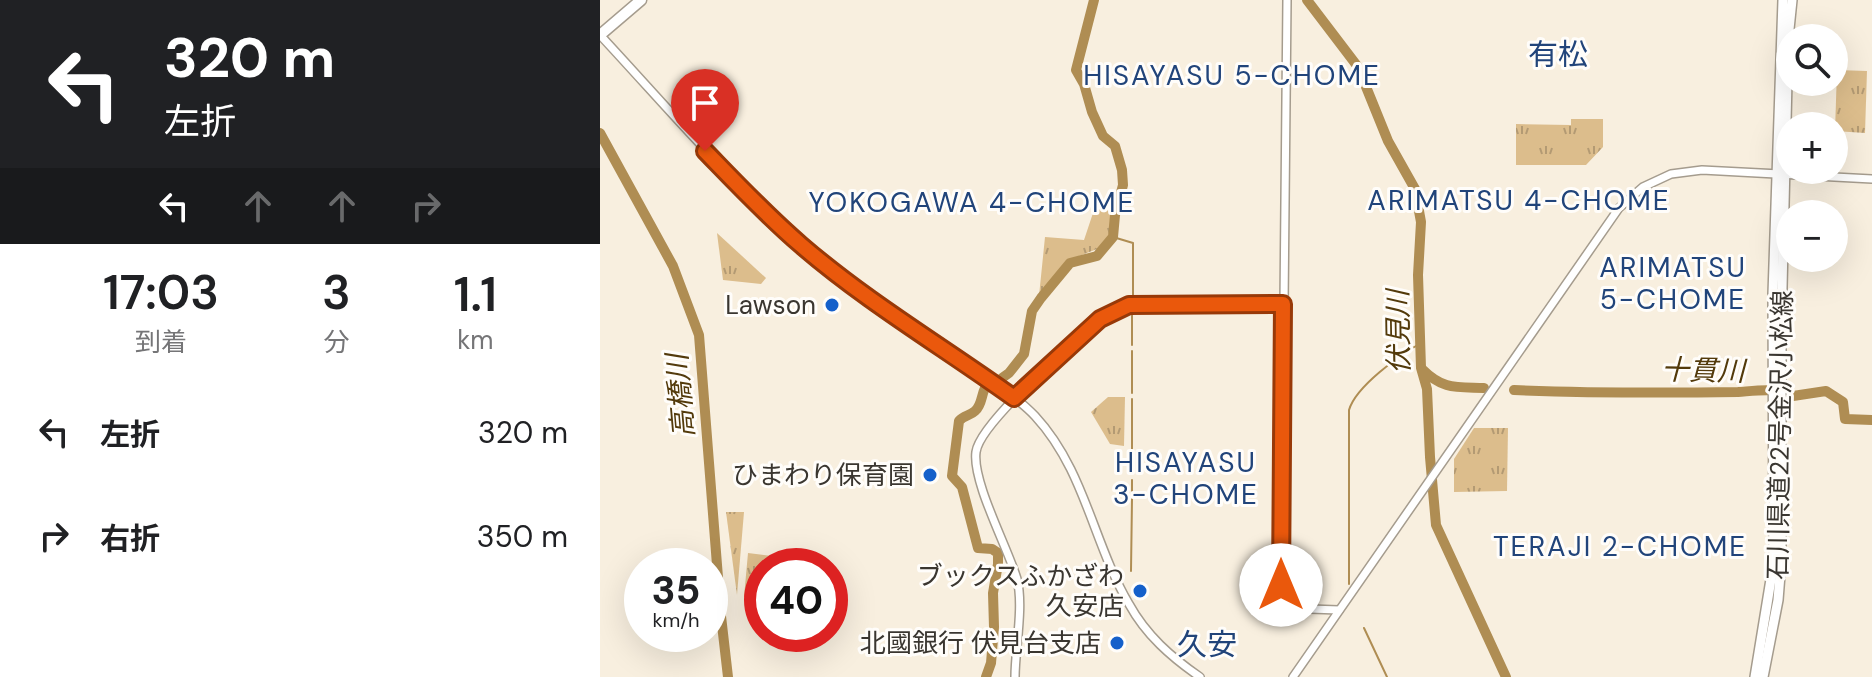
<!DOCTYPE html>
<html lang="ja">
<meta charset="utf-8">
<style>
body{margin:0;font-family:"DM Sans","Noto Sans JP",sans-serif;background:#f6f6f6;color:#202124;height:100vh;display:flex;flex-direction:column;font-size:30px;white-space:nowrap}
*{box-sizing:border-box;margin:0}
p{font-size:26px;color:#757577}
.icon{flex:none;width:44px;height:44px;fill:none;stroke:currentColor;stroke-width:2;stroke-linecap:round;stroke-linejoin:round}
.map{position:relative;flex:1;overflow:hidden}
.details{display:flex;flex-direction:column;background:#fff;width:600px}
.details>*{flex:none}
.top-card{background:#202124;color:#fff;overflow:hidden}
.fabs{position:absolute;left:1176px;top:24px;display:grid;gap:16px}
.fabs a{display:grid;place-items:center;width:72px;height:72px;border-radius:50%;background:#fff;box-shadow:0 8px 32px #0002;font-size:40px}
.speed{position:absolute;left:24px;top:548px;display:flex;gap:16px;font-size:40px;font-weight:700;text-align:center}
.speed>*{display:grid;place-content:center;width:104px;height:104px;border-radius:50%;background:#fff;box-shadow:0 8px 32px #0002;line-height:1}
.speed small{font-size:20px;font-weight:400}
.speed .limit{border:12px solid #d22;background:#fff;color:#111}
.pin{position:absolute;display:grid;place-items:center;width:68px;height:68px;color:#fff;margin:-82px -34px;border-radius:50% 50% 50% 0;rotate:-45deg;box-shadow:0 0 8px #0007}
.pin .icon{rotate:45deg}
.me{position:absolute;width:88px;margin:-44px;rotate:0deg;stroke-linejoin:round;filter:drop-shadow(0 0 6px #0008)}
.turn{display:flex;align-items:center;gap:28px;height:168px;padding:0 32px;font-size:36px}
.turn .icon{width:104px;height:104px;stroke-width:2.5}
.turn b{display:block;font-size:56px;line-height:68px}
.lanes{display:flex;align-items:center;height:76px;padding:0 32px;background:#0003;justify-content:center;gap:40px;direction:ltr}
.lanes .off{opacity:.35}
.eta{display:flex;justify-content:space-evenly;align-items:center;height:136px;text-align:center}
.eta b{font-size:48px;font-weight:600;line-height:56px}
ul{padding:0;list-style:none}
li{display:flex;align-items:center;gap:24px;height:104px;padding:0 32px}
li div{flex:1}
li b{display:block;font-size:30px}
li em{font-style:normal}
main{display:flex;flex:1;min-height:0}
.map>svg:first-child{display:block}
.park{fill:url(#park-tufts)}
.lines{fill:none;stroke-linecap:round;stroke-linejoin:round}
.stream{stroke:#af8d53;stroke-width:2}
.river{stroke:#af8d53;stroke-width:10}
.tertiary-casing{stroke:#a59c8e;stroke-width:10}
.primary-casing{stroke:#a59c8e;stroke-width:12}
.trunk-casing{stroke:#a59c8e;stroke-width:13}
.tertiary{stroke:#fff;stroke-width:7}
.primary{stroke:#fff;stroke-width:9}
.trunk{stroke:#fff;stroke-width:10}
.route-casing{stroke:#983908;stroke-width:20}
.route{stroke:#ea580c;stroke-width:14}
.poi-dot{fill:#1560ca;stroke:#fffdfa;stroke-width:3}
.labels{text-anchor:middle;stroke-width:6;stroke-linejoin:round;paint-order:stroke}
.poi-label{font-size:26px;fill:#3a3630;stroke:#fffdfa;text-anchor:end}
.street-label{font-size:26px;fill:#3a3630;stroke:#fffdfa}
.neighbourhood-label{font-size:28px;letter-spacing:2px;fill:#21447a;stroke:#fffdfa}
.water-label{font-size:28px;font-style:italic;fill:#533a0b;stroke:#fffdfa}
.quarter-label{font-size:30px;fill:#21447a;stroke:#fffdfa}
</style>
<main>
<section class="details">
<div class="top-card">
<div class="turn"><svg class="icon" aria-label="left" viewBox="0 0 24 24"><path d="M17 20v-9H6M10 6l-5 5 5 5"/></svg><div><b>320 m</b>左折</div></div>
<div class="lanes"><svg class="icon" aria-label="left" viewBox="0 0 24 24"><path d="M17 20v-9H6M10 6l-5 5 5 5"/></svg><svg class="icon off" aria-label="ahead" viewBox="0 0 24 24"><path d="M12 20V5M6 11l6-6 6 6"/></svg><svg class="icon off" aria-label="ahead" viewBox="0 0 24 24"><path d="M12 20V5M6 11l6-6 6 6"/></svg><svg class="icon off" aria-label="right" viewBox="0 0 24 24"><path d="M7 20v-9h11M14 6l5 5-5 5"/></svg></div>
</div>
<div class="eta">
<div><b>17:03</b><p>到着</p></div>
<div><b>3</b><p>分</p></div>
<div><b>1.1</b><p>km</p></div>
</div>
<ul>
<li><svg class="icon" aria-label="left" viewBox="0 0 24 24"><path d="M17 20v-9H6M10 6l-5 5 5 5"/></svg><div><b>左折</b></div><em>320 m</em></li>
<li><svg class="icon" aria-label="right" viewBox="0 0 24 24"><path d="M7 20v-9h11M14 6l5 5-5 5"/></svg><div><b>右折</b></div><em>350 m</em></li>
</ul>
</section>
<div class="map">
<svg width="1272" height="677" viewBox="0 0 1272 677">
<defs>
<pattern id="park-tufts" width="24" height="20" patternUnits="userSpaceOnUse" patternTransform="scale(2)"><rect width="24" height="20" fill="#dcbd8c"/><path d="M3 7l-1-3M5 7V3M7 7l1-3M15 17l-1-3M17 17v-4M19 17l1-3" fill="none" stroke="#b39a73"/></pattern>
</defs>
<rect width="100%" height="100%" fill="#f8efdf"/>
<g class="park">
<path d="M1237,70l30,1 -2,62 -30,-2z"/>
<path d="M971,119h32v28l-17,18h-70v-41l55,1z"/>
<path d="M495,207l15,4 2,19 -5,11 -10,8 -28,11 -30,36 6,-59 39,3z"/>
<path d="M117,233l49,45 -5,6 -38,-4z"/>
<path d="M508,397h17l-1,49 -14,-2 -19,-32z"/>
<path d="M874,428h34l-1,63 -53,1v-33z"/>
<path d="M126,512h18l-7,83z"/>
<path d="M148,553l31,4v9h-17v32l-18,-1z"/>
</g>
<g class="lines">
<g class="stream">
<path d="M513,237l20,6v56"/>
<path d="M532,345v-32"/>
<path d="M532,393v-42"/>
<path d="M532,462v-63"/>
<path d="M532,491v-11"/>
<path d="M531,571l1,-72"/>
<path d="M749,584v-174c7,-24 51,-55 72,-67"/>
<path d="M764,628l23,49"/>
</g>
<g class="river">
<path d="M707,0l51,67 30,74 27,48 6,33 -3,53 3,93 6,21 3,68 6,68 70,152"/>
<path d="M0,133l73,133 26,69 22,281 7,61"/>
<path d="M822,369c21,21 34,18 62,19"/>
<path d="M402,378l7,-5 15,-19 8,-43 9,-13 29,-35 27,-7 16,-19 2,-22 8,-30 -1,-15 -7,-24 -12,-10 -11,-24 -8,-28 -8,-14 18,-70"/>
<path d="M385,388c-4,8 -3,17 -10,23 -5,5 -11,4 -16,10l-7,55 10,11 16,61 14,1 6,4v11l-5,29 1,34 -3,36 -5,14"/>
<path d="M914,390c75,3 149,3 224,2 16,-1 41,-5 55,4l33,-5 17,11 2,17 27,1"/>
</g>
<defs>
<g id="tertiary">
<path d="M687,0l-6,608 58,2"/>
<path d="M0,35c79,85 152,173 243,244 41,33 87,60 130,89 21,15 44,29 62,48 50,54 58,127 94,188 17,31 42,53 71,73"/>
<path d="M415,677c0,-28 9,-71 2,-98 -9,-31 -45,-97 -41,-127 4,-30 98,-109 124,-133l13,-8 16,-6 154,-1"/>
<path d="M693,677l326,-469 24,-21 28,-13 31,-4 170,9"/>
</g>
<g id="primary">
<path d="M1155,677l19,-116 -1,-267 10,-294"/>
<path d="M1163,677l15,-77 3,-38v-233l7,-290 4,-39"/>
</g>
<path id="trunk" d="M0,35l41,-35"/>
</defs>
<use href="#tertiary" class="tertiary-casing"/>
<use href="#primary" class="primary-casing"/>
<use href="#trunk" class="trunk-casing"/>
<use href="#tertiary" class="tertiary"/>
<use href="#primary" class="primary"/>
<use href="#trunk" class="trunk"/>
</g>
<g class="lines">
<defs>
<path id="route" d="M105,151c31,32 62,65 96,94 66,57 142,102 213,153l86,-79 29,-14 154,-1 -2,281"/>
</defs>
<use href="#route" class="route-casing"/>
<use href="#route" class="route"/>
</g>
<g class="poi-dot">
<circle cx="232" cy="305" r="8"/>
<circle cx="330" cy="475" r="8"/>
<circle cx="540" cy="591" r="8"/>
<circle cx="517" cy="643" r="8"/>
</g>
<g class="labels">
<g class="poi-label">
<text x="216" y="314">Lawson</text>
<text x="314" y="484">ひまわり保育園</text>
<text x="524" y="585">ブックスふかざわ<tspan x="524" dy="30">久安店</tspan></text>
<text x="501" y="652">北國銀行 伏見台支店</text>
</g>
<g class="street-label">
<text transform="translate(1180 435) rotate(-89)" y="9">石川県道22号金沢小松線</text>
</g>
<g class="neighbourhood-label">
<text x="632" y="85">HISAYASU 5-CHOME</text>
<text x="919" y="210">ARIMATSU 4-CHOME</text>
<text x="372" y="212">YOKOGAWA 4-CHOME</text>
<text x="1073" y="277">ARIMATSU<tspan x="1073" dy="32">5-CHOME</tspan></text>
<text x="586" y="472">HISAYASU<tspan x="586" dy="32">3-CHOME</tspan></text>
<text x="1020" y="556">TERAJI 2-CHOME</text>
</g>
<g class="water-label">
<text transform="translate(798 332) rotate(-91)" y="10">伏見川</text>
<text transform="translate(1103 370) rotate(1)" y="10">十貫川</text>
<text transform="translate(80 396) rotate(-95)" y="10">高橋川</text>
</g>
<g class="quarter-label">
<text x="958" y="65">有松</text>
<text x="607" y="655">久安</text>
</g>
</g>
</svg>
<div class="fabs">
<a><svg class="icon" aria-label="search" viewBox="0 0 24 24"><circle cx="10" cy="10" r="6"/><path d="M15 15l6 6"/></svg></a>
<a>+</a>
<a>−</a>
</div>
<div class="speed"><div>35<small>km/h</small></div><div class="limit">40</div></div>
<div class="pin" style="left:105px;top:151px;background:#d93025"><svg class="icon" aria-label="arrive" viewBox="0 0 24 24"><path d="M6 21V4h12l-3 4 3 4H6"/></svg></div>
<svg class="me" style="left:681px;top:585px" viewBox="-20 -20 40 40"><circle r="19" fill="#fff"/><path d="M0-13L10 11 0 6-10 11z" fill="#ea580c"/></svg>
</div>
</main>
